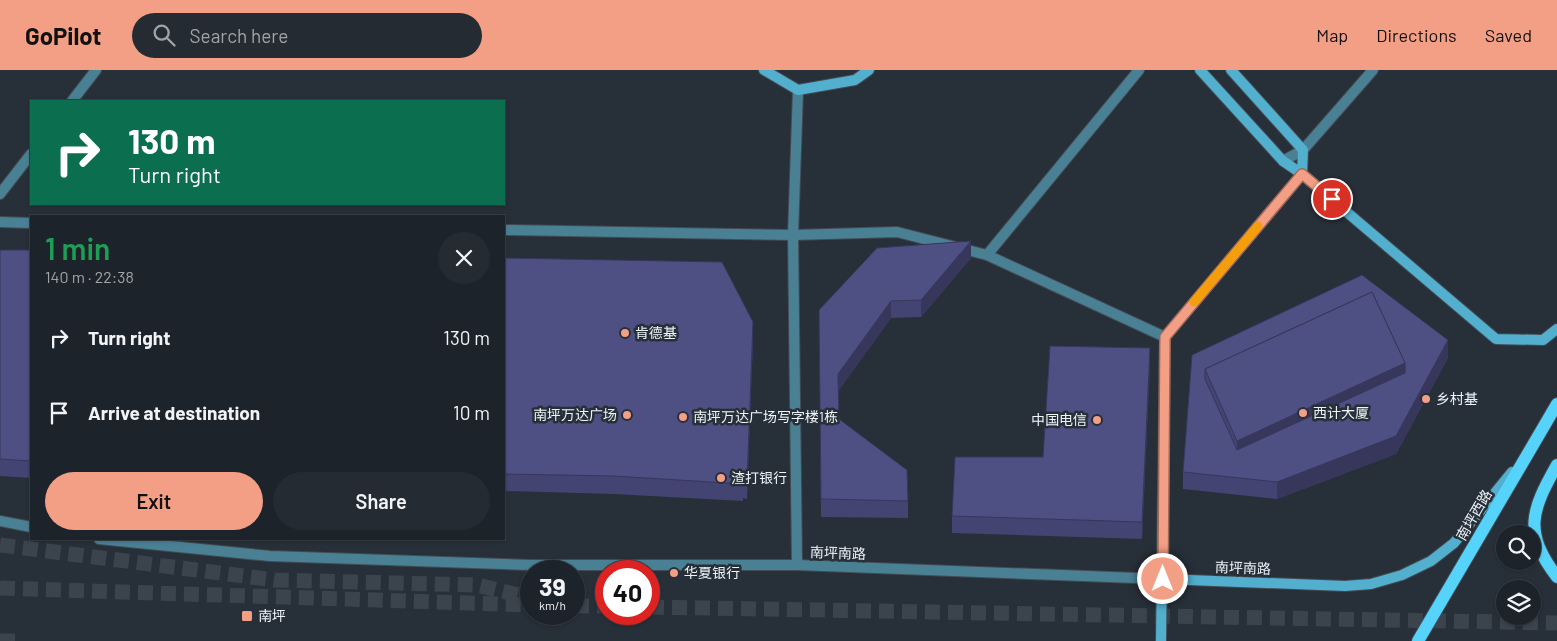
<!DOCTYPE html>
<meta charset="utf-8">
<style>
body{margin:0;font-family:Barlow,"Noto Sans SC",sans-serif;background:#252b32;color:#f1f3f6;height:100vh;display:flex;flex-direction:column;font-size:19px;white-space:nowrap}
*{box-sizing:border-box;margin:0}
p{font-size:16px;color:#a0a4a8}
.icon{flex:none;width:28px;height:28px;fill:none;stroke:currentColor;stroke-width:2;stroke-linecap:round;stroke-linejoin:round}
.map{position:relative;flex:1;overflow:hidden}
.panel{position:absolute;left:30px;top:145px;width:475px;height:325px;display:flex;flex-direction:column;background:#1d232a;border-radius:0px;box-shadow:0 1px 4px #0004,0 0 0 1px #3b4047}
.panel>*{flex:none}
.guide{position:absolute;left:30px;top:30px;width:475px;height:105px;border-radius:0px;box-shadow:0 1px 4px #0004,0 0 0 1px #3b4047;background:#0b6e4f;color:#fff;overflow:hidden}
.tools{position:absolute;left:1496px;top:455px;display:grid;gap:10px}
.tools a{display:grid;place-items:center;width:45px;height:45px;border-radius:50%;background:#1d232a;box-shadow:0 1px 4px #0004,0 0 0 1px #3b4047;font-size:25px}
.speed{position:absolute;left:520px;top:490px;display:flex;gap:10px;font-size:25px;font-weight:700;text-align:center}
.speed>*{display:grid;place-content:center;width:65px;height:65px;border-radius:50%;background:#1d232a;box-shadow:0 1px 4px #0004,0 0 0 1px #3b4047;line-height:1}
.speed small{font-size:12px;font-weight:400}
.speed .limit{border:8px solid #d22;background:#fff;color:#111}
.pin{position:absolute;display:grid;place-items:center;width:42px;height:42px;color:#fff;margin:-21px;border:2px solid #fff;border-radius:50%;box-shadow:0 1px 5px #0007}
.me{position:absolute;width:55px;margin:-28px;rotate:0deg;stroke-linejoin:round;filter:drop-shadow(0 0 4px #0008)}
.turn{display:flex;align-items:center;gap:18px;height:105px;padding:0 15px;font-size:22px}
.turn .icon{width:65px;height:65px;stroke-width:2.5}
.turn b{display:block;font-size:35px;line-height:42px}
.round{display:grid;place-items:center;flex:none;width:52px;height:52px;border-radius:26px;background:#252b32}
.head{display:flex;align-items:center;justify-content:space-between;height:85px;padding:0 15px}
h1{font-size:30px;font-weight:600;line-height:38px;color:#1e9e55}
.primary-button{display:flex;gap:10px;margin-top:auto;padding:10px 15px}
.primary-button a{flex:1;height:58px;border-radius:30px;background:#f39f85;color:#111;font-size:20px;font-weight:600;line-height:58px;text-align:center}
.primary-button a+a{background:#252b32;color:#f1f3f6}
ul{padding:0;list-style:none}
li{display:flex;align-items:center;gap:15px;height:75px;padding:0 15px}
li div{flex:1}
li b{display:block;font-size:19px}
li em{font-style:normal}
header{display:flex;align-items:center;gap:30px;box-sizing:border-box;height:70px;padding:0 25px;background:#f39f85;color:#111}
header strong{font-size:24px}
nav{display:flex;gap:28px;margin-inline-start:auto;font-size:18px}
.search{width:350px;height:45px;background:#252b32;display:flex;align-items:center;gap:12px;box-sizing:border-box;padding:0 18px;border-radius:28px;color:#a0a4a8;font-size:19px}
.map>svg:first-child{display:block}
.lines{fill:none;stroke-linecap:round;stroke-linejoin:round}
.highway-tunnel{stroke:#3b434c;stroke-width:15;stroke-dasharray:15 8;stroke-linecap:butt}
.street-casing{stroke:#434b53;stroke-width:12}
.secondary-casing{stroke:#434b53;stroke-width:12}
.primary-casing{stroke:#434b53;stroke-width:14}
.street{stroke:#4a8094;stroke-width:10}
.secondary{stroke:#52afce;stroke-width:10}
.primary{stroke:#56d3fb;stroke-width:12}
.wall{fill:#434471}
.shaded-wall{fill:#37375c}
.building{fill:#4e4f83;stroke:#37375c;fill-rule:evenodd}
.route-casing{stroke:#9e6756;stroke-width:12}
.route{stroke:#f39f85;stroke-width:9}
.slow{stroke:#f59e0b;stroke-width:9}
.poi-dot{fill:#f39f85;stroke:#272f38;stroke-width:2}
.labels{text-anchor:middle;stroke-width:5;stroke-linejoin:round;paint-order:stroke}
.poi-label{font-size:14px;fill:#eff4fb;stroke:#272f38;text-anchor:start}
.street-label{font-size:14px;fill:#eff4fb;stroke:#272f38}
</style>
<header>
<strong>GoPilot</strong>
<div class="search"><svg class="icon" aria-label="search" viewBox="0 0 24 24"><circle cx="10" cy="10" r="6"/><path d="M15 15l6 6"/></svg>Search here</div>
<nav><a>Map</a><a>Directions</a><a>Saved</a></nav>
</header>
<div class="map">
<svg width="1557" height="571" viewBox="0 0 1557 571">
<rect width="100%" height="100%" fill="#272f38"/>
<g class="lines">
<g class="highway-tunnel">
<path d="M0,475l275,35 202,5 54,13"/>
<path d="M0,518l530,17"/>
<path d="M574,536h32"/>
<path d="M649,537l908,16"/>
<path d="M0,571h21"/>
</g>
<defs>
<g id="street">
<path d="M72,31l24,-31"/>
<path d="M1283,91l20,-11 70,-80"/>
<path d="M0,124l31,-40"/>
<path d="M0,152l31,1"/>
<path d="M504,160l289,5 104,-3 90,23 178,82"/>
<path d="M987,185l152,-185"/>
<path d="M0,451l31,6"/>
<path d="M99,469l171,17 259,9h268l366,14"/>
<path d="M797,495l-4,-330 5,-145"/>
</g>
<g id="secondary">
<path d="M764,0l34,20 57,-10 14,-10"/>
<path d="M1200,0l83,91 19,13 194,165 47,1 14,-11"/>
<path d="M1163,509l182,7 26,-2 31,-9 29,-14 23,-18 58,-71"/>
<path d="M1161,571l4,-304 137,-163 1,-24 -72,-80"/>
</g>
<g id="primary">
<path d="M1557,395c-26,46 -34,67 0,112"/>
<path d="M1418,571l139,-237"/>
</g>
</defs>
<use href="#street" class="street-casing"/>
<use href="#secondary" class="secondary-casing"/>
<use href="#primary" class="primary-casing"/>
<use href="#street" class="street"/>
<use href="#secondary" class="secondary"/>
<use href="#primary" class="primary"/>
</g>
<g class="wall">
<path d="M0,180h31v228l-31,-2z"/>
<path d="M504,188l249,82 -6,159 -4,-1v3l-129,-7 -110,-3z"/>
<path d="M971,188l-50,59 -30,1 -53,73 1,28 69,82v17l-87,-1 -2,-207z"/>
<path d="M1192,285l256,3 -52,96 -119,45 -94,-10v-17z"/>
<path d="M1150,295l-8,174 -190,-6v-17l91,-59z"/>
</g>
<g class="shaded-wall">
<path d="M971,171v17l-50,59v-17z"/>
<path d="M891,231v17l-53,74v-18z"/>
<path d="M753,252v18l-6,159v-18z"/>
<path d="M1448,270v18l-52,96 -119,45v-17z"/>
<path d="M1150,278v17l-8,174v-17z"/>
<path d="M1405,293v27l-168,78v-27z"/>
</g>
<g class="building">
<path d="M971,171l-50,59 -30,1 -53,73 1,45 68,51 1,31 -87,-2 -2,-189 58,-62z"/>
<path d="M0,180h31v211l-31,-2z"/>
<path d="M504,188l218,4 31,60 -6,159h-4v3l-129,-8 -110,-2z"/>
<path d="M1362,205l86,65 -52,96 -119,46 -94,-10 9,-117zM1372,222l33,71v10l-168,77 -32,-71v-10z"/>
<path d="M1372,222l33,71 -168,78 -32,-72z"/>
<path d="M1050,276l100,2 -8,174 -190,-6 3,-59h88z"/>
</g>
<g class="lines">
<defs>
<path id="route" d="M1163,509l2,-242 137,-163 30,25"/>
</defs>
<use href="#route" class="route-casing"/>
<use href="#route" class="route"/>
<path class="slow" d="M1194,232l64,-76"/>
</g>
<g class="poi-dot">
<circle cx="625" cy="263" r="5"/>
<circle cx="1426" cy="329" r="5"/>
<circle cx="1303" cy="343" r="5"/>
<circle cx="627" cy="345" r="5"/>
<circle cx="683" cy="347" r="5"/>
<circle cx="1097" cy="350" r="5"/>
<circle cx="721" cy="408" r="5"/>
<circle cx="674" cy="503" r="5"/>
<rect x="241" y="540" width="12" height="12" rx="2.5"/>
</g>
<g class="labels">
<g class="poi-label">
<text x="635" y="268">肯德基</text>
<text x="1436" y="334">乡村基</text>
<text x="1313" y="348">西计大厦</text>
<text x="617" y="350" text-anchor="end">南坪万达广场</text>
<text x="693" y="352">南坪万达广场写字楼1栋</text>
<text x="1087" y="355" text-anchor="end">中国电信</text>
<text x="731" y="413">渣打银行</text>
<text x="684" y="508">华夏银行</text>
<text x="258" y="551">南坪</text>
</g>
<g class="street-label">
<text transform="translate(1474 445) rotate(-60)" y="5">南坪西路</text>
<text transform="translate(838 483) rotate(2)" y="5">南坪南路</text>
<text transform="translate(1243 498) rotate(2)" y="5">南坪南路</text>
</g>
</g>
</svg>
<div class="tools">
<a><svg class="icon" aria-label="search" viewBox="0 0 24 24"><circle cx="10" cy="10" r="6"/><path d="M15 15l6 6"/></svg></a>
<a><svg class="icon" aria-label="layers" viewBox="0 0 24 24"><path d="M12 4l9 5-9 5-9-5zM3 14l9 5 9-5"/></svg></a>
</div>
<div class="speed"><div>39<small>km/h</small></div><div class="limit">40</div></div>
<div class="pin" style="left:1332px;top:129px;background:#d93025"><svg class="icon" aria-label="arrive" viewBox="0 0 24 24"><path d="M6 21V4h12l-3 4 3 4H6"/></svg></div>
<svg class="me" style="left:1163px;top:509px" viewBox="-20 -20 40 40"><circle r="17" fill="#f39f85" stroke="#fff" stroke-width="3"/><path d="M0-11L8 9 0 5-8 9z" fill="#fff"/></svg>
<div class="guide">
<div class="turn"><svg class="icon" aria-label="right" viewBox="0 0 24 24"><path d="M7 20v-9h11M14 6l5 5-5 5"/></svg><div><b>130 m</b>Turn right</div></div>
</div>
<section class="panel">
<div class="head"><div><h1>1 min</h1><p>140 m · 22:38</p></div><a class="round"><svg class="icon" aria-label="close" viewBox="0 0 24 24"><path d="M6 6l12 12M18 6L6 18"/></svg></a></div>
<ul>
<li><svg class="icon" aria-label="right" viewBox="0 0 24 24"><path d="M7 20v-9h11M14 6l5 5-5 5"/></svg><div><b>Turn right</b></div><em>130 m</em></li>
<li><svg class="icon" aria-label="arrive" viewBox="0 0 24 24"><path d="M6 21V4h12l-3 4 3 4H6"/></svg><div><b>Arrive at destination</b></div><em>10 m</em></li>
</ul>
<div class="primary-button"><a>Exit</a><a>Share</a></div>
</section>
</div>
